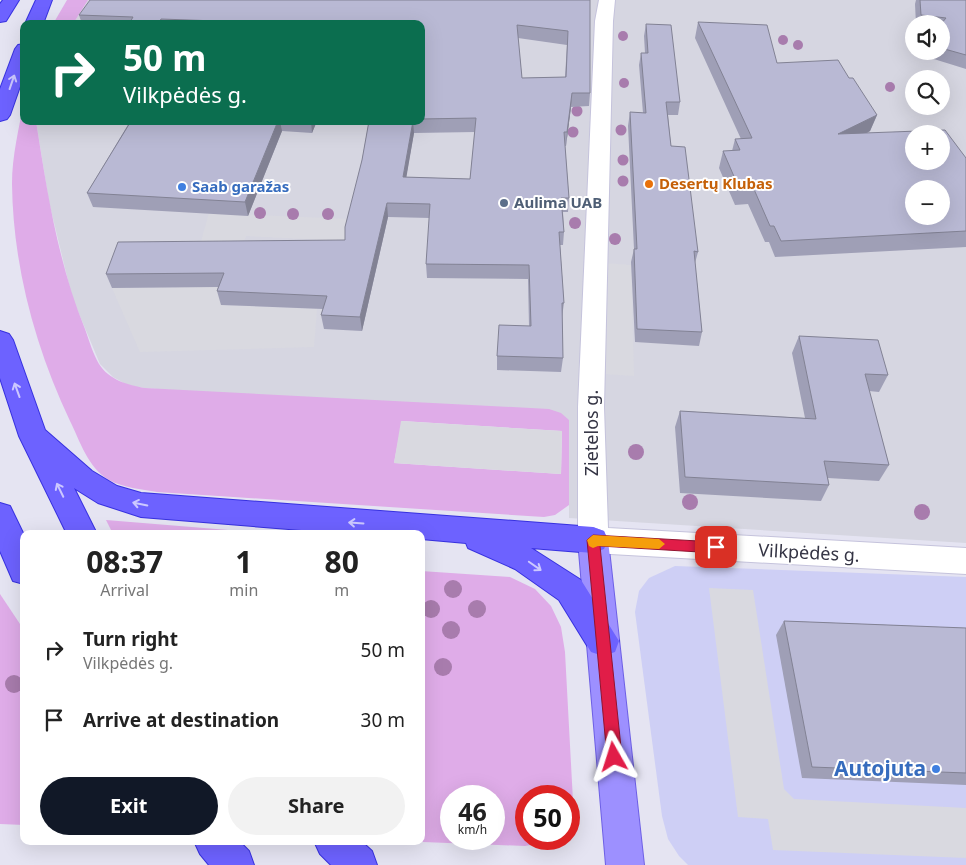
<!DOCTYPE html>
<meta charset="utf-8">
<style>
body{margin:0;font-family:"Noto Sans",sans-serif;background:#f2f2f2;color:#222;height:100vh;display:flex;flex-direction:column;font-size:19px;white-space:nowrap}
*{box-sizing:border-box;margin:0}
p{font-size:16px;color:#767676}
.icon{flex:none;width:28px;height:28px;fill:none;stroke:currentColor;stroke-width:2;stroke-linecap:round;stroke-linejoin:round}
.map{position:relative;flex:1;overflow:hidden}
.drawer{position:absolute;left:20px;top:530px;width:405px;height:315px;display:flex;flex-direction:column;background:#fff;border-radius:10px;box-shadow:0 5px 20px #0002}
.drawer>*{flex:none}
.hud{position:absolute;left:20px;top:20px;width:405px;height:105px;border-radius:10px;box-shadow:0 5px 20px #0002;background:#0b6e4f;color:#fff;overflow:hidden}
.tools{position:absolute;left:905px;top:15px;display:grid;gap:10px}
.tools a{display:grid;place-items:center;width:45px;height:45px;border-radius:50%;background:#fff;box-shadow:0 5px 20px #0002;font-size:25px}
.speed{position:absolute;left:440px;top:785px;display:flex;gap:10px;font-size:25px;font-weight:700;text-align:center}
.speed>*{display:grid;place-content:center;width:65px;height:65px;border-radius:50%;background:#fff;box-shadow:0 5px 20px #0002;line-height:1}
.speed small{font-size:12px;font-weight:400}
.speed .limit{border:8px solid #d22;background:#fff;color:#111}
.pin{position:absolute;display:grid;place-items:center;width:42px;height:42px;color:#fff;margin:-21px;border-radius:10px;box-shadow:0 2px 8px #0006}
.me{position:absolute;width:55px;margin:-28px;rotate:354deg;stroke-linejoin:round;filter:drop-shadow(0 0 4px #0008)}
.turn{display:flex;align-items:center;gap:18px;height:105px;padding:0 20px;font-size:22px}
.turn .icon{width:65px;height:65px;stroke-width:2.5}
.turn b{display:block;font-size:35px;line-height:42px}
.eta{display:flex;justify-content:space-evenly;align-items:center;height:85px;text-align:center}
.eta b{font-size:30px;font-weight:700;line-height:35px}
.button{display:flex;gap:10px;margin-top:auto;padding:10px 20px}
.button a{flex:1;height:58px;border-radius:30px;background:#111827;color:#fff;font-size:20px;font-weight:700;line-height:58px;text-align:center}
.button a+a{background:#f2f2f2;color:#222}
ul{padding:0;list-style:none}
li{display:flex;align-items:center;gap:15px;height:70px;padding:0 20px}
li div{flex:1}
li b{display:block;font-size:19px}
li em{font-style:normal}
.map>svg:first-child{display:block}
.commercial{fill:#cecff5}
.industrial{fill:#d6d6e1;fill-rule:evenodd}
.green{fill:#dface8;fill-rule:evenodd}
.parking{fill:#d9d9e0}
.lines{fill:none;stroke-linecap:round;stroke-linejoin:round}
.minor-casing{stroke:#c5c3dc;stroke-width:2}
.major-casing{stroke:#6d5fe5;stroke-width:2}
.highway-casing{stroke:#3731df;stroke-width:2}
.minor{fill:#fff;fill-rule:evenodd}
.major{fill:#9d90ff;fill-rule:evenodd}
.highway{fill:#6d62ff;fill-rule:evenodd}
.tree{fill:#a87cad}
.wall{fill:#9f9fb6;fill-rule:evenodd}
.shaded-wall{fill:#828294}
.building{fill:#b9b9d4;stroke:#828294;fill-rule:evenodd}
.oneway{stroke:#ccc8ff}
.route{fill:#e11d48;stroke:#92132f}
.slow{fill:#f59e0b}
.food-dot{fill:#e8710a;stroke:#fff;stroke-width:2}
.shop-dot{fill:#3f7fe0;stroke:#fff;stroke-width:2}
.service-dot{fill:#5c6f8a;stroke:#fff;stroke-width:2}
.labels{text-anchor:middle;stroke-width:4;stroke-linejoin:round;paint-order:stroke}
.far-food-label{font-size:15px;font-weight:bold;fill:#c56008;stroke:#fff;text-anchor:start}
.far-shop-label{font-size:15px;font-weight:bold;fill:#366cbe;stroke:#fff;text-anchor:start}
.far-service-label{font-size:15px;font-weight:bold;fill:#4e5e75;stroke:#fff;text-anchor:start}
.street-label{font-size:18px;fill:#343444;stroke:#fff}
.near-shop-label{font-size:21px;font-weight:bold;fill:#366cbe;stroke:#fff;text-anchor:end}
</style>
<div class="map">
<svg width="966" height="865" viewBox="0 0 966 865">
<rect width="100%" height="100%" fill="#e5e4f2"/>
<path class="commercial" d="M675,566l291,11v288h-278l-9,-9 -11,-17 -6,-23 -27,-204 4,-21 10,-13z"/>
<path class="industrial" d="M88,0h878v543l-397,-25v-98l-424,-32 -16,-2 -16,-9 -13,-13 -28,-67 -23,-95 -13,-81h385v-97h-348zM914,24h27v27h-27zM914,79h27v27h-27zM914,134h27v27h-27zM914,189h27v27h-27z"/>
<g class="green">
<path d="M67,0h21l-15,24h-20z"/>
<path d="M24,101v20h12c11,70 22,142 49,208 4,11 8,25 14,35 10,16 29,21 46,24l404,21 12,4 8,7v85l-14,10 -11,2 -387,-25c-16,-3 -33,-4 -48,-12 -21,-12 -29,-39 -39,-59 -35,-74 -57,-155 -58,-237 0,-28 7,-56 12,-83zM402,421l160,10 -1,43 -167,-11z"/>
<path d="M106,520l170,14h-163z"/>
<path d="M421,571l89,6 25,12 16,17 10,21 4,25 8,149 -2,17h-2v-22h-43v43h17l-7,5 -11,2 -102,-4 -2,-2zM451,796h43v43h-43z"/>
<path d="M0,594l24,36v195l-24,-1z"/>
</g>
<g class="parking">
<path d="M209,213l141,6 -4,22 -100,-5 -25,69 96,4 -3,38 -174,5 -28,-64 76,-1z"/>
<path d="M604,263l27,2 3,111 -30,-2z"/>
<path d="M401,421l161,10 -1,43 -167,-11z"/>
<path d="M709,588l44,2 31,199 10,10 172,9v50l-193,-8 -5,-31 -30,-2z"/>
</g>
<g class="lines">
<defs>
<path id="minor" d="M599,0h16l-2,21 -9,386 4,121 358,20v26l-373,-21 -11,-4 -4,-9v-133l17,-386z"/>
<path id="major" d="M593,527l11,4 4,9 36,325h-38l-28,-325 4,-9z"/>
<g id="highway">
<path d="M3,0h16l-13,21 -6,1v-18z"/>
<path d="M36,0h16l-9,24h-18z"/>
<path d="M24,44v31l-14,40 -3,4 -7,2v-32l15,-40 3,-4z"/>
<path d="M0,331l9,3 4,6 32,90 47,41 25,15 24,7 452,34 11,4 4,9 -4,9 -11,4 -62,-5 50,32 38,61 -4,11 -12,4 -12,-4 -32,-52 -44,-31 -47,-21 -2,-5 -45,-4v-5h-70l-210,-17 -43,-14 -24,-15 23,46h-30l-48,-98 -19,-58z"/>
<path d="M0,503l10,3 14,29v49l-11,-3 -13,-30z"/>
<path d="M194,841h45l10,10 5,14h-45l-9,-11z"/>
<path d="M314,841h47l11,10 5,14h-46l-11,-11z"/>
</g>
</defs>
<use href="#minor" class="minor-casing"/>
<use href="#major" class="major-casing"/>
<use href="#highway" class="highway-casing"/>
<use href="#minor" class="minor"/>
<use href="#major" class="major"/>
<use href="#highway" class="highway"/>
</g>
<g class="tree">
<circle cx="623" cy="36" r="5"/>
<circle cx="783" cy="40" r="5"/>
<circle cx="798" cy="45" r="5"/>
<circle cx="624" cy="83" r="5"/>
<circle cx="890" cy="87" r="5"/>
<circle cx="577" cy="111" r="5.5"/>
<circle cx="621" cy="130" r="5.5"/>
<circle cx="573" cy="132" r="5.5"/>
<circle cx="623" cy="160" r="5.5"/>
<circle cx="623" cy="181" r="5.5"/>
<circle cx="260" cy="213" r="6"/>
<circle cx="293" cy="214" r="6"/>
<circle cx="328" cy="214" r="6"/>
<circle cx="575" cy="223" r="6"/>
<circle cx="615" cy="239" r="6"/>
<circle cx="636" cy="452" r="8"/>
<circle cx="690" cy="502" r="8"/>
<circle cx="922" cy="512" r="8"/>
<circle cx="453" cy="589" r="9"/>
<circle cx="431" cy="609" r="9"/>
<circle cx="477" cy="609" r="9"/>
<circle cx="451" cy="630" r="9"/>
<circle cx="443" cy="667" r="9"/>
<circle cx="14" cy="684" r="9"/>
</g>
<g class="wall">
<path d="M590,0v93l-1,13 -18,1 -5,39h-1l4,52 -1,14h-5l1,20 -1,13h-3l4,58 -2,14 1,41 -2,14 -64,-2v-14l32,-30 -1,-47 -101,-1 -1,-14 4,-46 -42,-1 -26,114 -38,-2 -3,-14 2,-6 -102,-4 -4,-14 1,-4 -106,1 -6,-14 239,-34 17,-80 7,-39h52v-97h-339l-3,-9zM518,38l49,7 -2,32 -43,1zM475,132l-5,47 -64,-2 8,-44z"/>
<path d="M916,0h50v69l-45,-14 2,-4h18v-27h-25l-1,-20z"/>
<path d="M698,22l79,41 72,15 28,37 -7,16 -3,2 99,25v89l-191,10 -6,-15h-4l-17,-38 -13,1 -16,-37 4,-17h9l3,-12h6l-46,-101z"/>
<path d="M646,24l34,78 -2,13h-10l3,31 27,106 -3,11 7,69 -3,14 -64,-4 -4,-80 3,-13 -6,-123 2,-14 13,1 -4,-48 2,-12h4l-1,-17z"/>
<path d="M93,121h224l-5,12 -30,-2 -34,85 -155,-9 -6,-14 42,-70z"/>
<path d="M799,336l89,39 -9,17 -10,-1 20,74 -10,16 -51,-3 1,7 -8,16 -141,-8 -5,-66 5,-16 125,7 -13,-65z"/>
<path d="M784,621l182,7v157l-164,-7 -26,-143z"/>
</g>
<g class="shaded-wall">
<path d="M161,19l2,5h-5z"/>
<path d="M572,93l-1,14 -5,39 1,-14z"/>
<path d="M877,115l-7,16 -37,20 5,-17z"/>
<path d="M278,121h2l2,10 -34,85 -3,-14z"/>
<path d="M311,121h6l-5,12z"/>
<path d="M413,121l1,12 -10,58 -1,-14z"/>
<path d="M387,203l1,14 -26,114 -2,-14z"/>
</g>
<g class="building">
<path d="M90,0h500v93h-18l-5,39h-3l5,66h-8l3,34h-5l5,71h-2l1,55 -66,-2 2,-31 32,1 -2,-61 -103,-1 4,-60 -43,-1 -27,114 -39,-2 6,-19 -110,-5 7,-18 -118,1 12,-32 227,-2v-13l17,-67 7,-39h44l-10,56 67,2 6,-61 -55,1v-95h-151l-21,-1v1h-33l1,-3 -56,-2 -3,5h-29l4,-7 -54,-2zM517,25l51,6 -2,46 -44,1z"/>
<path d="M920,0h46v55l-25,-7v-24l5,-6 -25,-3z"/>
<path d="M698,22l69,3 10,38 61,-3 11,18h4l24,37 -39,19 107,-4 21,28v73l-185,10 -7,-15h-4l-17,-39 -14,1 -16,-37 17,-1 -5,-11 17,-1zM914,134h27v27h-27zM914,189h27v27h-27z"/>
<path d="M646,24l25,1 9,77h-14l5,44 14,1 13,105 -4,-1 8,81 -65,-3 -3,-80h3l-7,-137 16,1 -5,-60h7z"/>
<path d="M131,121h147l-33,81 -158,-9z"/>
<path d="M799,336l79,4 10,35 -23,-1 24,91 -65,-4 5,24 -144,-8 -5,-66 136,8z"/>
<path d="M784,621l182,7v145l-154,-6z"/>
</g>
<defs><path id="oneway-shaft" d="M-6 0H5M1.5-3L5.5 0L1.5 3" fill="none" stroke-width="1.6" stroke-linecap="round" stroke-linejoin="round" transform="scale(1.25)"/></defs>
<g class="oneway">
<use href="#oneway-shaft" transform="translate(12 82) rotate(-71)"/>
<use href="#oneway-shaft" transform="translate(17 390) rotate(-110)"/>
<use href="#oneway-shaft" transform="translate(60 490) rotate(-116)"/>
<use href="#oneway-shaft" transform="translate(140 504) rotate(-168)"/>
<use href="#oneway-shaft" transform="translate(356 523) rotate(-176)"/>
<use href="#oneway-shaft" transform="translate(535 566) rotate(35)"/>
</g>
<path class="route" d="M593,535l123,7 6,5 -6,6 -116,-7 22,211 -2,5 -6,2 -5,-2 -2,-5 -20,-217z"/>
<path class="slow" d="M593,535l66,4 6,5 -6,5 -61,-3 -5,2 -4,-2 -2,-6z"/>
<circle class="food-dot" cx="649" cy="184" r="5"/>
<g class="shop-dot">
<circle cx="182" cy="187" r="5"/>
<circle cx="936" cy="769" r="5"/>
</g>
<circle class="service-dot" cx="504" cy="203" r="5"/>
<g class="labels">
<g class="far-food-label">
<text x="659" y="189">Desertų Klubas</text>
</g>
<g class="far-shop-label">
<text x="192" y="192">Saab garažas</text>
</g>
<g class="far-service-label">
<text x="514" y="208">Aulima UAB</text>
</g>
<g class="street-label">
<text transform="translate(592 433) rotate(-90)" y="6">Zietelos g.</text>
<text transform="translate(809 553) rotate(3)" y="6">Vilkpėdės g.</text>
</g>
<g class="near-shop-label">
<text x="926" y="776">Autojuta</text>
</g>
</g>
</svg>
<div class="tools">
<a><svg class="icon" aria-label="sound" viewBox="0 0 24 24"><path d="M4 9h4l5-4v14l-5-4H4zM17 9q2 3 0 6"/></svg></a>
<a><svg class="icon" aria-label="search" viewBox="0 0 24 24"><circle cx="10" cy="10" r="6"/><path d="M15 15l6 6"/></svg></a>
<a>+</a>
<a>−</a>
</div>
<div class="speed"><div>46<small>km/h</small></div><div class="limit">50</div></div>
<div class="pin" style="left:716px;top:547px;background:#d93025"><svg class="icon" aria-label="arrive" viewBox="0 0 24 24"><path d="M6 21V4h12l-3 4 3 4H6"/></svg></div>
<svg class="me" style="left:614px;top:757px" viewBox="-20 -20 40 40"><path d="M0-17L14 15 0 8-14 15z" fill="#e11d48" stroke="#fff" stroke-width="4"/></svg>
<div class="hud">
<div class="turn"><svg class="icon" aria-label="right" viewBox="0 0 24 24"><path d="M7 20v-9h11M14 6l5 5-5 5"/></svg><div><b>50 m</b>Vilkpėdės g.</div></div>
</div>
<section class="drawer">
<div class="eta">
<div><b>08:37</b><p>Arrival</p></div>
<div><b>1</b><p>min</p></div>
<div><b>80</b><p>m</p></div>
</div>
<ul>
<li><svg class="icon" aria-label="right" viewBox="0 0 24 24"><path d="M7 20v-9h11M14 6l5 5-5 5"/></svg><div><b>Turn right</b><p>Vilkpėdės g.</p></div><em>50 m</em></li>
<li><svg class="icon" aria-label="arrive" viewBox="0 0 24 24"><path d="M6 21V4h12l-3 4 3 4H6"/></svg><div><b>Arrive at destination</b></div><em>30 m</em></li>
</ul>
<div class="button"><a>Exit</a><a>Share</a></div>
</section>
</div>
